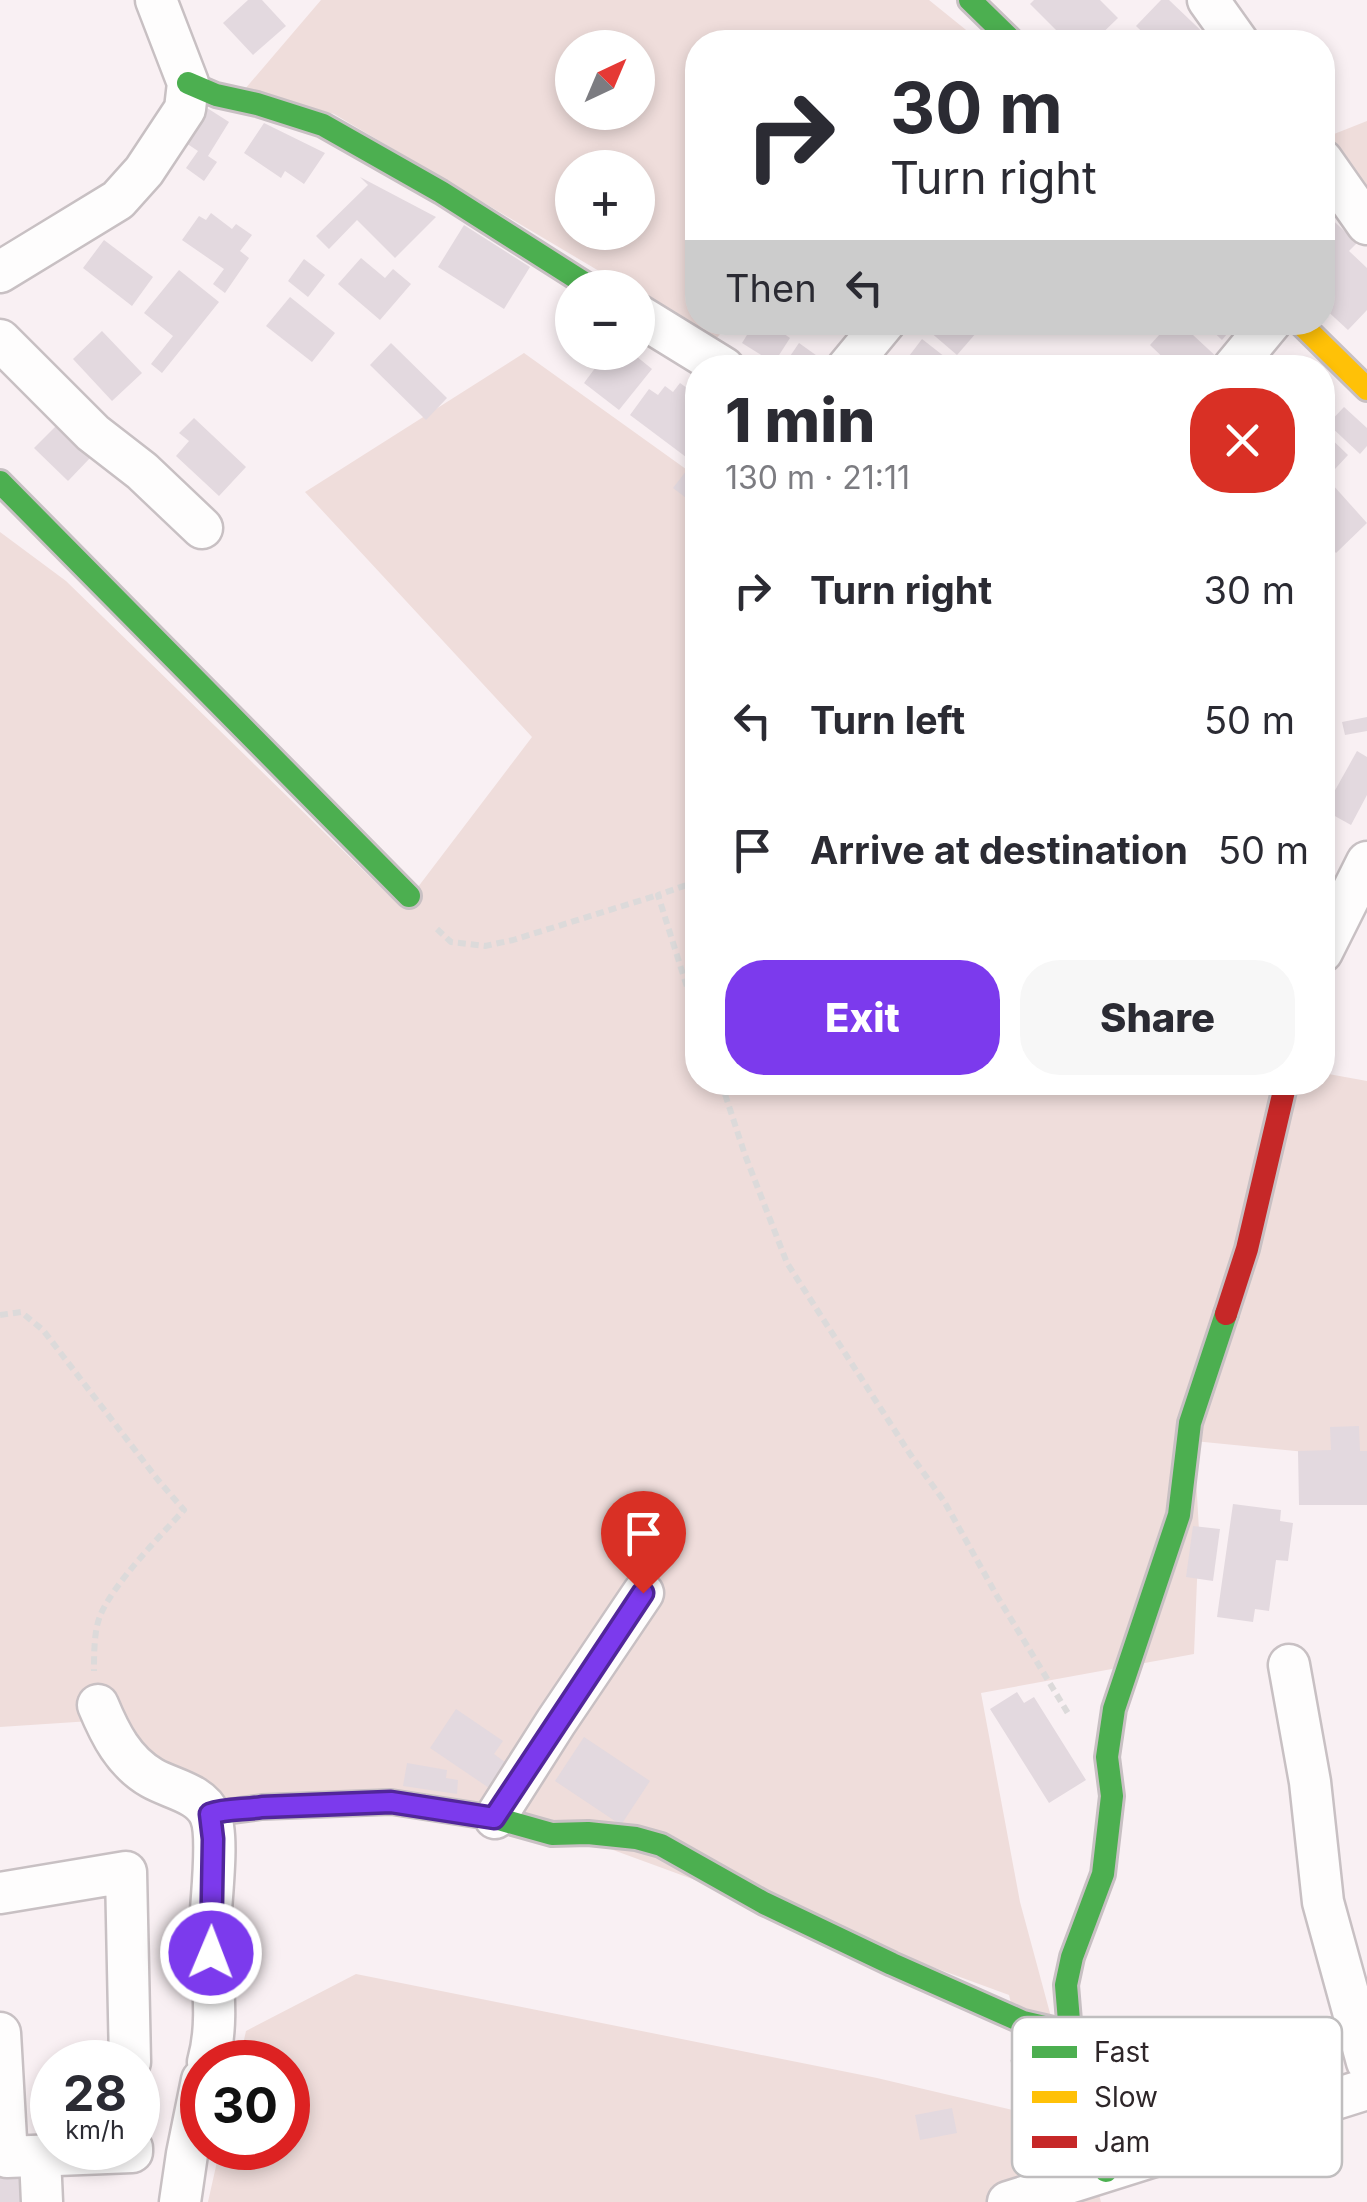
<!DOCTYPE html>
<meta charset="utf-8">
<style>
body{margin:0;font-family:Inter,sans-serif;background:#f7f7f7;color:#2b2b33;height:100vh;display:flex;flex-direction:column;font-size:38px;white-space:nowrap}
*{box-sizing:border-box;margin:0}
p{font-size:32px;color:#7c7c81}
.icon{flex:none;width:55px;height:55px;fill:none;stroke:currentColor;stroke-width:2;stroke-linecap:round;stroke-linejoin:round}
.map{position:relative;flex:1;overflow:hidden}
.sheet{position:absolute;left:685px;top:355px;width:650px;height:740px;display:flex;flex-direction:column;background:#fff;border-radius:40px;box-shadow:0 5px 15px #0003}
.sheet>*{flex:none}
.hud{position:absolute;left:685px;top:30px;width:650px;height:305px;border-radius:40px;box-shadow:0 5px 15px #0003;background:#fff;color:#2b2b33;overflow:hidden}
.needle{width:65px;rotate:44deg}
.controls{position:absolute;left:555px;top:30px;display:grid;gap:20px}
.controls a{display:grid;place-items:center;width:100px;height:100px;border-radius:50%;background:#fff;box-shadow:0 5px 15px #0003;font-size:50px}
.speed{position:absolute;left:30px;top:2040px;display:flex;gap:20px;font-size:50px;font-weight:700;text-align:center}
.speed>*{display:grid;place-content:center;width:130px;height:130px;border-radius:50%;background:#fff;box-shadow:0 5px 15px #0003;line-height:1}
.speed small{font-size:25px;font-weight:400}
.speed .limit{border:15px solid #d22;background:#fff;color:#111}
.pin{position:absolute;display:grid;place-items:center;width:85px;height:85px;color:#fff;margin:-102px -42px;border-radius:50% 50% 50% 0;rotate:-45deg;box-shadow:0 0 10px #0007}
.pin .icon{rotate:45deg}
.me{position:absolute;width:110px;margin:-55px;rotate:1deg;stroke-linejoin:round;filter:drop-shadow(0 0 8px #0008)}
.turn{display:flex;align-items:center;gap:35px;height:210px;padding:0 40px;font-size:45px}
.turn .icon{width:130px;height:130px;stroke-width:2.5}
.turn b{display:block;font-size:70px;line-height:85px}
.then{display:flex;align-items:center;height:95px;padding:0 40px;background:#0003;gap:20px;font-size:38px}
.round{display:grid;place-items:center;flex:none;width:105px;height:105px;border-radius:40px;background:#f7f7f7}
.headline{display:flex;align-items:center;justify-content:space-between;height:170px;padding:0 40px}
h1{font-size:60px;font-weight:800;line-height:75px}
.action{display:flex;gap:20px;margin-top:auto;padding:20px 40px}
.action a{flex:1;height:115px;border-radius:40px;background:#7c3aed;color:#fff;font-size:40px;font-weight:800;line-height:115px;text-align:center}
.action a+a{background:#f7f7f7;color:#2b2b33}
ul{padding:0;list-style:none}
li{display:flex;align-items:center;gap:30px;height:130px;padding:0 40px}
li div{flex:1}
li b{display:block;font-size:38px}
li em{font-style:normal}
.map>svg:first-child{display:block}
.green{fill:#efdddb;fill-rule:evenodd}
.building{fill:#e3d9df}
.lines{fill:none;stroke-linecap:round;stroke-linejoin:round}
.street-casing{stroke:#c8c0c3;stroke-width:45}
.fast-casing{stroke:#c8c0c3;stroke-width:28}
.slow-casing{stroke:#c8c0c3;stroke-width:28}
.jam-casing{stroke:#c8c0c3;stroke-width:28}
.path{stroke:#dcdada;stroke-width:6;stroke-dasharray:8 5;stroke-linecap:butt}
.street{stroke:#fefdfd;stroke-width:40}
.fast{stroke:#4caf50;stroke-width:22}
.slow{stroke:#ffc107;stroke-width:22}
.jam{stroke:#c62828;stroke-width:22}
.route-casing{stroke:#51269a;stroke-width:25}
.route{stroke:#7c3aed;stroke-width:18}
.key{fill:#fff;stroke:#c0bebf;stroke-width:2.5}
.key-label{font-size:28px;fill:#2e2629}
</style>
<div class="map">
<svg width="1367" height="2202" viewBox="0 0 1367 2202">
<rect width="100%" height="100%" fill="#f9f0f3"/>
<g class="green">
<path d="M321,0h608l47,38 -4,4h-274v280l32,1 -15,17 -77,-46v-6l-12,-1 -292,-173 -89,-25zM572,48h66v64h-66zM572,168h66v64h-66z"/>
<path d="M1367,121v69l-38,-54z"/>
<path d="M524,353l173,124 1,605h624l1,-9 44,8v377l-173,-17 5,90 -5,123 -213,39 39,209 81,300h-893l12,-54h68v-86h-49l7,-31 110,-57 521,104 161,38 -29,-121 -527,-193 -278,8 -113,-89 -91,6v-1195l66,49 336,327 130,-171 -227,-245z"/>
</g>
<g class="building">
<path d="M248,0h14l24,26 -33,29 -30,-32z"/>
<path d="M1034,0h66l18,18 -25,24h-25l-38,-38z"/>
<path d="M1161,0h8l44,42h-60l-17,-16z"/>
<path d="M204,106l25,16 -21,34 9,6 -13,19 -18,-13 12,-17 -15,-10z"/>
<path d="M264,123l61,30 -21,31 -19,-13 -4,7 -37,-25z"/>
<path d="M360,177l76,40 -41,41 -38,-38 -28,29 -13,-13 52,-51z"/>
<path d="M1322,210l35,33 -8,8 18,17v42l-19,20 -26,-24z"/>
<path d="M211,213l21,16 4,-5 16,11 -12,16 9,7 -24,35 -12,-9 11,-15 -42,-29 17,-24 7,4z"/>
<path d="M464,225l66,42 -26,42 -66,-42z"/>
<path d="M104,240l49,37 -21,29 -49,-38z"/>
<path d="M361,258l24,20 8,-9 18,15 -31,36 -42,-36z"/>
<path d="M304,259l21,16 -17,22 -20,-16z"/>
<path d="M179,270l40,32 -57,71 -11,-9 22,-28 -29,-23z"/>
<path d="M290,297l45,36 -23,29 -46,-36z"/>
<path d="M755,322h12l23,16 -16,25 -32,-20z"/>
<path d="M925,322h55l3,3 -26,30 -35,-30z"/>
<path d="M1171,322h8l42,39 -7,7h-40l-24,-23z"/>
<path d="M1203,322h34l-15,18z"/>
<path d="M102,331l40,42 -30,28 -39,-42z"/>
<path d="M922,339l37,29h-59z"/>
<path d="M391,343l56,55 -21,22 -56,-55z"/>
<path d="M799,343l28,20 -3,5h-42z"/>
<path d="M607,352h24l21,17 -33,41 -35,-27z"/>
<path d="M680,383l18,13v51l-4,-2 -8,12 -56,-42 19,-26 9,6 7,-9 8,6z"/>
<path d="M1344,407l23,21v18l-7,8 -32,-30z"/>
<path d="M194,418l52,49 -27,29 -43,-40 13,-15 -10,-8z"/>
<path d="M56,426l34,32 -22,23 -34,-33z"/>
<path d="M1322,430l26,25 -13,14 -8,-8 -5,5z"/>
<path d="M690,466l8,5v36l-25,-19z"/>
<path d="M1332,484l35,39 -31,30 -14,-15v-45z"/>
<path d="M1367,717v14l-22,4 -3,-13z"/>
<path d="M1357,751l10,6v38l-16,30 -27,-15z"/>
<path d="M1359,1426l1,25h7v54h-68l-1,-54 33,-1 -1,-23z"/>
<path d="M1233,1504l48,6 -1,11 13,2 -5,38 -12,-1 -7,51 -14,-2 -2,13 -36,-5z"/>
<path d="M1193,1526l27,3 -7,52 -27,-4z"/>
<path d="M1017,1692l7,11 10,-6 52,83 -37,23 -59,-94z"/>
<path d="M456,1709l47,32 -9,13 15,11 -17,25 -62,-42z"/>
<path d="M584,1737l66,44 -29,44 -66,-44z"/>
<path d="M407,1763l40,7 -1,8 12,2 -1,14 -54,-8z"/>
<path d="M1057,2044l23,69 -48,15 -22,-68z"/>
<path d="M952,2108l5,25 -37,7 -5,-25z"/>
<path d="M22,2176l1,26h-23v-24z"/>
</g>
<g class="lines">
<defs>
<g id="street">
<path d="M1208,0l30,42"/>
<path d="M1322,160l45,64"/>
<path d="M0,272l118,-72 26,-29 41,-62 3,-26 -32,-83"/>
<path d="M638,315l86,53"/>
<path d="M0,340l93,93 49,38 60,57"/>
<path d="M847,368l38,-46"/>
<path d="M1233,368l38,-46"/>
<path d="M1322,952l45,-90"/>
<path d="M1289,1665l21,117 13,120 44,160"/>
<path d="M98,1705c12,29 26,57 54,73 19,11 49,15 58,37 10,22 0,89 0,116 1,43 10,90 -2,131"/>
<path d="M495,1818l61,-96 87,-129"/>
<path d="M0,1893l126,-21 4,190"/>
<path d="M0,2033l7,124 125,-5v-4"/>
<path d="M40,2157l2,45"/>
<path d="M180,2202l7,-48 15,-74"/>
<path d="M1008,2202l359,-113"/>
</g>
<g id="fast">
<path d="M970,0l43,42"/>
<path d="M188,83l28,12 41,9 66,21 118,67 151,96"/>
<path d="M0,482l409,414"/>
<path d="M210,1814l52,-7 129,-5 104,16 57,16 36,-1 48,5 25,7 103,58 128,61 131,58 47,11"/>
<path d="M1106,2171l-30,-108 -6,-30 -4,-48 6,-28 31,-83 9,-78 -5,-39 7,-48 65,-194 11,-92 36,-109"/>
</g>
<path id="slow" d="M1299,322l68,67"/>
<path id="jam" d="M1226,1314l21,-65 39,-167"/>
</defs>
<use href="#street" class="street-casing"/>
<use href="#fast" class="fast-casing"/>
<use href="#slow" class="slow-casing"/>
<use href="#jam" class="jam-casing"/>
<g class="path">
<path d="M698,881l-40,14 40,127"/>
<path d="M437,929l14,13 34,4 28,-6 145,-45"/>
<path d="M721,1082l24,73 42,108 123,191 34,47 53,95 72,119"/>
<path d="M0,1315l21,-3 22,18 115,150 26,30c-24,26 -71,74 -84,106 -6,15 -6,38 -6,55"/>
</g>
<use href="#street" class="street"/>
<use href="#fast" class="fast"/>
<use href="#slow" class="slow"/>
<use href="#jam" class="jam"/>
</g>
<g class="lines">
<defs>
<path id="route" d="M211,1953l2,-114 -3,-25c16,-6 35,-4 52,-7l129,-5 103,16 149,-225"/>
</defs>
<use href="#route" class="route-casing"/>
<use href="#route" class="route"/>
</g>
<rect x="1012" y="2017" width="330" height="160" rx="15" class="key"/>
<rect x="1032" y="2046" width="45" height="12" fill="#4caf50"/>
<rect x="1032" y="2091" width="45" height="12" fill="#ffc107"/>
<rect x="1032" y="2136" width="45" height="12" fill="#c62828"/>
<g class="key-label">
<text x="1094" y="2062">Fast</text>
<text x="1094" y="2107">Slow</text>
<text x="1094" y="2152">Jam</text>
</g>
</svg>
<div class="controls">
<a><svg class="needle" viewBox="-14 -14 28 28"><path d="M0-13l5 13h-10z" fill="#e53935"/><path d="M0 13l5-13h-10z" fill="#7c7c81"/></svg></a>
<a>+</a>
<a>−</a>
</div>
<div class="speed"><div>28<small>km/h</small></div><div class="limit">30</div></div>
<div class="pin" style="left:643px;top:1593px;background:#d93025"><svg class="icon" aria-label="arrive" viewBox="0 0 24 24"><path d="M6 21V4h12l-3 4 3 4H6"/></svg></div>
<svg class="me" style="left:211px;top:1953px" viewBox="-20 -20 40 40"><circle r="17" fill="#7c3aed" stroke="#fff" stroke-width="3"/><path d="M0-11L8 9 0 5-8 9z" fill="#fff"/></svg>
<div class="hud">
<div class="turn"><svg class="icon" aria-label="right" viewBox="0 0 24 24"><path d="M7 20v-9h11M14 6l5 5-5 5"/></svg><div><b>30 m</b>Turn right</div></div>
<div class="then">Then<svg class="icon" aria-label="left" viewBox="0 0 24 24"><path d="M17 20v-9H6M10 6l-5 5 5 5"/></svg></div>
</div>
<section class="sheet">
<div class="headline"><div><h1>1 min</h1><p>130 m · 21:11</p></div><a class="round" style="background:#d93025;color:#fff"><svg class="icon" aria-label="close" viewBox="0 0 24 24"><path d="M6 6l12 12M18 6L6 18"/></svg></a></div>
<ul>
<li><svg class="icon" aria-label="right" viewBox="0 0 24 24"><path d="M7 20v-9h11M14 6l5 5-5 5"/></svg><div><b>Turn right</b></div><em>30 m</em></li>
<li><svg class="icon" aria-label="left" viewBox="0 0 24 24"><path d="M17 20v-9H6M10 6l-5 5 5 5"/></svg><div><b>Turn left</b></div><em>50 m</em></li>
<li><svg class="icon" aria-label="arrive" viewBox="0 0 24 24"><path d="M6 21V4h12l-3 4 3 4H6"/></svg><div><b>Arrive at destination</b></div><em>50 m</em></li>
</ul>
<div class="action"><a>Exit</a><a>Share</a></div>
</section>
</div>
